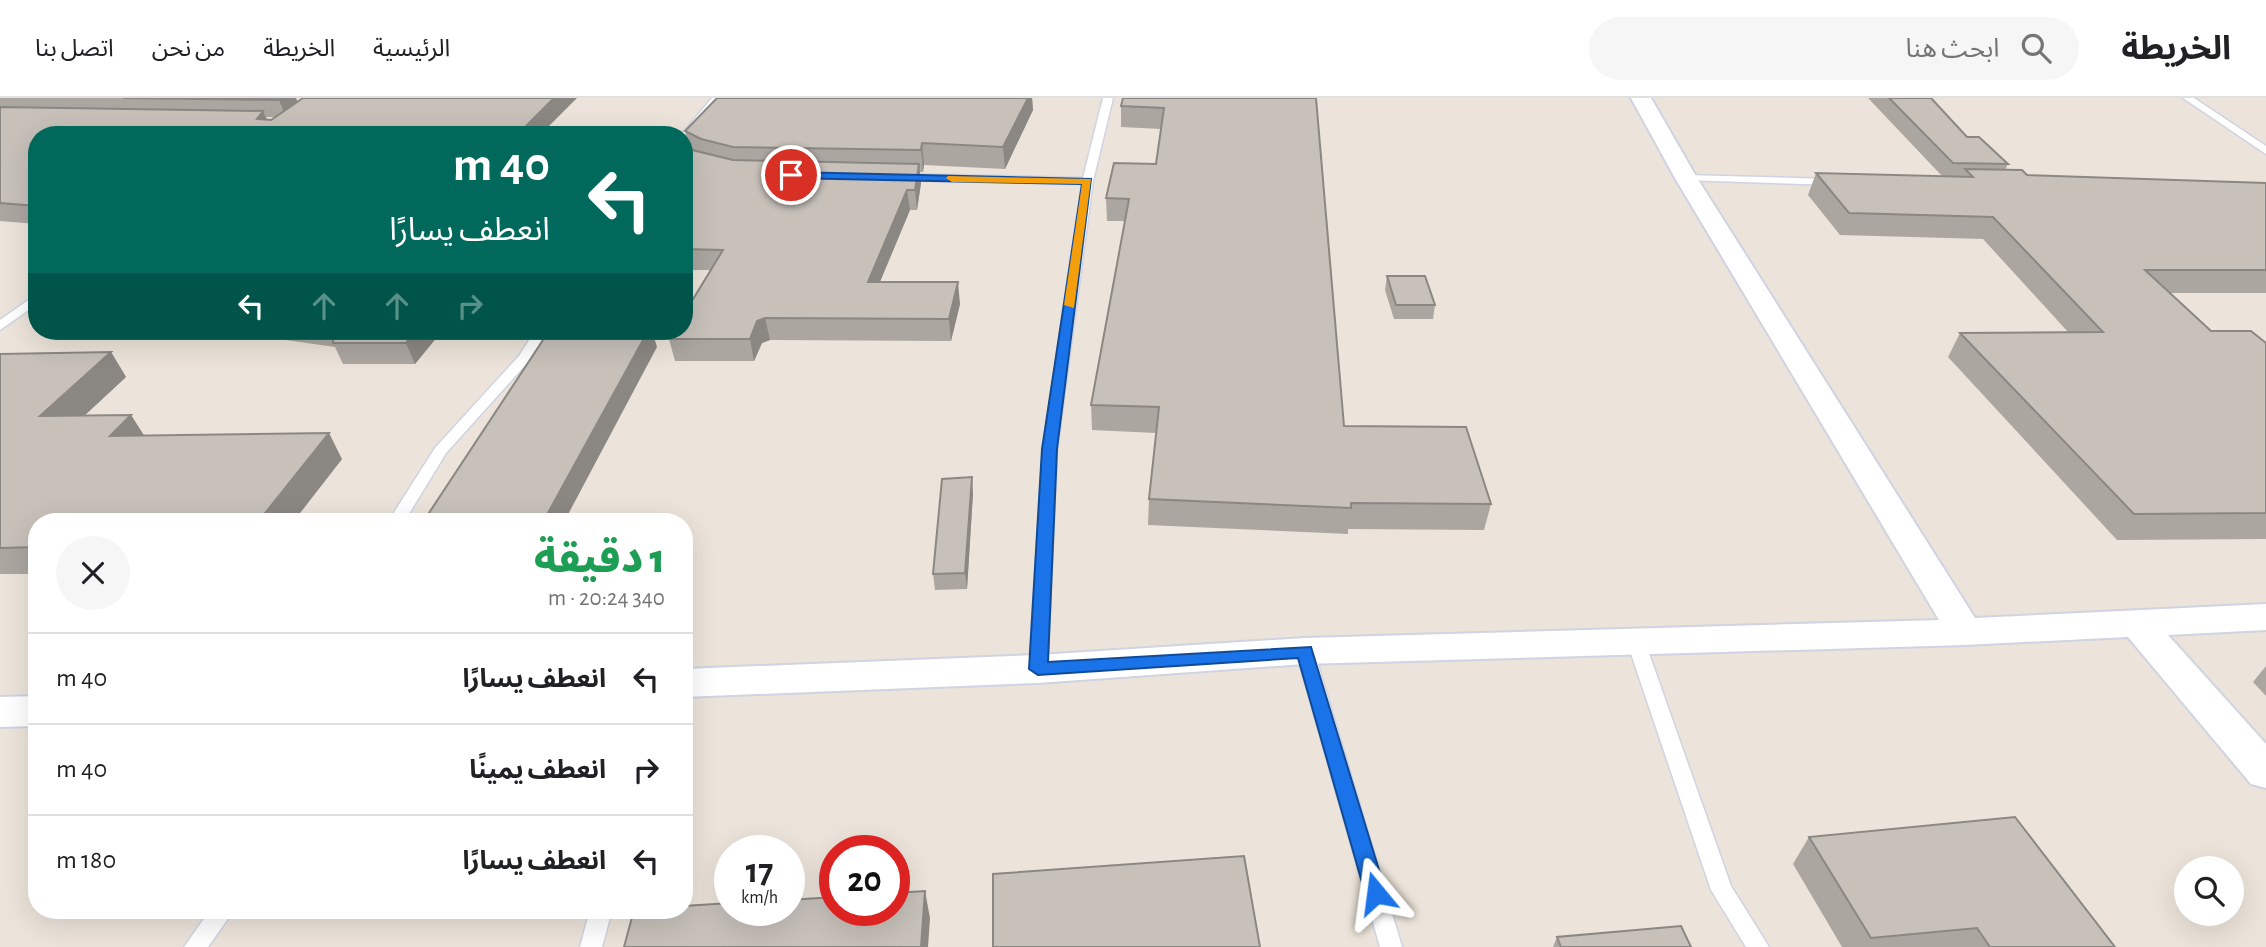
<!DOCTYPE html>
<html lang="ar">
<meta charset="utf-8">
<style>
body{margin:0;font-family:"Alegreya Sans","Noto Sans Arabic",sans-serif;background:#f6f6f6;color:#202124;direction:rtl;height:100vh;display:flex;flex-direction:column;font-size:26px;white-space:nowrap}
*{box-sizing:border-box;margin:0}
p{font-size:23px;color:#757577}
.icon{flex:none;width:38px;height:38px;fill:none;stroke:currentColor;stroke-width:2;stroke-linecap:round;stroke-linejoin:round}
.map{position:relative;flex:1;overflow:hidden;direction:ltr}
.sheet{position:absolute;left:28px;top:415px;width:665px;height:406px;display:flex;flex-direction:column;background:#fff;border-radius:28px;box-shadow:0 7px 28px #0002;direction:rtl}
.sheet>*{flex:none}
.hud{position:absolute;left:28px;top:28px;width:665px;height:214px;border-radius:28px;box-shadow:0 7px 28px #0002;direction:rtl;background:#00695c;color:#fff;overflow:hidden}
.tools{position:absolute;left:2174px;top:758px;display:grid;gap:14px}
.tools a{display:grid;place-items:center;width:70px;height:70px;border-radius:50%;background:#fff;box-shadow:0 7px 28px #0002;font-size:35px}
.speed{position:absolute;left:714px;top:737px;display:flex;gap:14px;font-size:35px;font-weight:700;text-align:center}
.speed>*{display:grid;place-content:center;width:91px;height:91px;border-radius:50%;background:#fff;box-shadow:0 7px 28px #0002;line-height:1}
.speed small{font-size:18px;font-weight:400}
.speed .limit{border:10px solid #d22;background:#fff;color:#111}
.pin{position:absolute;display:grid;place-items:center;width:60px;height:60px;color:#fff;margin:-30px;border:4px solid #fff;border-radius:50%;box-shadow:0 2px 7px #0007}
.me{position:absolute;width:77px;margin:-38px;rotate:344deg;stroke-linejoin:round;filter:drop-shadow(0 0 5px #0008)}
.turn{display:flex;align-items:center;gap:24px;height:147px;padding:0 28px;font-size:32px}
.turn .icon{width:91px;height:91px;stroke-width:2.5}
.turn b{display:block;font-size:49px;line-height:60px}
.lanes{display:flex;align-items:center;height:66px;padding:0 28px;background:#0003;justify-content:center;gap:35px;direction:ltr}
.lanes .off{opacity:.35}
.round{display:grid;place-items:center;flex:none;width:74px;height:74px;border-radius:37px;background:#f6f6f6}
.overview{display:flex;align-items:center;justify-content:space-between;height:119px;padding:0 28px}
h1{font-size:42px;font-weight:800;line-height:52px;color:#1e9e55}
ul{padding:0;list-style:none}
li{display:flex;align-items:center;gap:21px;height:91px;padding:0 28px;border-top:2px solid #e0e0e0}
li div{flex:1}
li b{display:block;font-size:26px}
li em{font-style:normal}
header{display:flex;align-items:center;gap:42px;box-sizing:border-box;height:98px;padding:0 35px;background:#fff;border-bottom:2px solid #e0e0e0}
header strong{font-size:33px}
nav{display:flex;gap:38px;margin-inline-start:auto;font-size:24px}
.search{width:490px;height:63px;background:#f6f6f6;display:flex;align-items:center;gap:18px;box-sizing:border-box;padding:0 24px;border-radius:38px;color:#757577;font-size:26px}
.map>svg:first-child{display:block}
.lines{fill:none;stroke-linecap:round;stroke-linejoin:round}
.service-casing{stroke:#cfd3e2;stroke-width:3}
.minor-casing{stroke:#cfd3e2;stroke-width:4}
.service{fill:#fff;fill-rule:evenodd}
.minor{fill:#fff;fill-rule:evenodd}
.wall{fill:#aba6a0;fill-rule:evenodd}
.shaded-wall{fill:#8b8782}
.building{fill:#c7c1ba;stroke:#8b8782;stroke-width:2}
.route{fill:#1a73e8;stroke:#114b97;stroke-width:2}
.slow{fill:#f59e0b}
</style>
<header>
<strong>الخريطة</strong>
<div class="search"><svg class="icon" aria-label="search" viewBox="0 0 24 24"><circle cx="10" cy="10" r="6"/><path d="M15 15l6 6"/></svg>ابحث هنا</div>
<nav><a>الرئيسية</a><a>الخريطة</a><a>من نحن</a><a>اتصل بنا</a></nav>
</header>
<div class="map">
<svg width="2266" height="849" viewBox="0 0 2266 849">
<rect width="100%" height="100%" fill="#ece4da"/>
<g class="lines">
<defs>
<g id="service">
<path d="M712,0h10l-38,42v-5h-3z"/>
<path d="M1103,0h10l-20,83 -36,268 -10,220 -3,5h-12l-3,-5 14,-220 39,-265 -181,-4 -5,-3 5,-3 182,4z"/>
<path d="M2183,0h11l72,48v8z"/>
<path d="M1686,77l147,4 5,3 -5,3 -151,-5v-4z"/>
<path d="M37,196v10l-37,26v-10z"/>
<path d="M535,233h12l-18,30 -83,92 -42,69h-16l47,-74 84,-92z"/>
<path d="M1636,538l6,2 3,4 86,244 38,61h-23l-35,-57 -84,-248 3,-4z"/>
<path d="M1305,547l6,1 3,5 88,296h-22l-84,-296 3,-5z"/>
<path d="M210,812h24l-26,37h-24z"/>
<path d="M590,812h22l-10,37h-22z"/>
</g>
<g id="minor">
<path d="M1631,0h20l46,80 278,440 291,-14v26l-98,5 98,109v44l-15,-4 -123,-147 -163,8 -660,19 -267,19 -354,14v-28l354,-14 267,-17 634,-18 -264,-442z"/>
<path d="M37,598v30l-37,1v-30z"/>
</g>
</defs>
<use href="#service" class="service-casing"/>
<use href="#minor" class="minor-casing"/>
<use href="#service" class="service"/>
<use href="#minor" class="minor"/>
</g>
<g class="wall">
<path d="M0,0h296l1,4 243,33h-503v89l-37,-3zM266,19h9l-4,3h-4z"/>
<path d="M717,0h315l1,12 -28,59 -81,-4 -1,7h-3l1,11 -4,27h-7l-30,72 80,22 -9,37 -181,-1 -8,3 -8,18h-79l-6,-22 42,-69h-27v-124l5,3 -4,-18z"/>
<path d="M1316,0l28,328 147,78 -7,26 -136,-1v5l-200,-9 1,-26 7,-66 -64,-3 -1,-25 34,-184h-18l-1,-23 50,-34 5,-35 -40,-2v-21z"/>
<path d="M1868,0h63l36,39 41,27 -3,6 22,5 239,8v110h-97l42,38 55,12v196l-149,1 -169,-183 12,-24 108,-1 -85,-93 -143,-4 -32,-40 8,-22 126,3z"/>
<path d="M1387,178l48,29 -2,14h-39l-9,-29z"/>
<path d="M222,233h220l-27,33h-72l-8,-17z"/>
<path d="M111,254l15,25 -42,39 47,-1 12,20 199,24 -49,63h-256v52h-37v-220z"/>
<path d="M973,395l-6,96 -32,1 -2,-16z"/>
<path d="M2266,568v30l-13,-14z"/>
<path d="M1809,739l306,110h-273l-49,-83z"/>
<path d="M1557,839l134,10h-138z"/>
</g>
<g class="shaded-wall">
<path d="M282,0h14l4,10 -14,9 -7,-17z"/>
<path d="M554,0h23l-37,37h-23z"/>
<path d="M1028,0h4l1,12 -28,59 -2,-22z"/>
<path d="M263,13l8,18 -14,-10z"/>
<path d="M922,45l2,22 -1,7 -2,-22z"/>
<path d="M919,66l2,19 -4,27 -2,-20z"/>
<path d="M907,92l3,20 -39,93 -3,-21z"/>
<path d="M958,184l2,22 -9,37 -2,-22z"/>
<path d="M765,220l5,22 -8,3 -8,18 -4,-22 7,-18z"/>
<path d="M416,233h26l-27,33 -9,-21z"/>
<path d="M648,233h4l5,16 -93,175h-21z"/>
<path d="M111,254l15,25 -69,64 -17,-25z"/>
<path d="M131,317l16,25 -37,-4z"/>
<path d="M329,335l13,26 -49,63h-35z"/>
<path d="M972,379l1,16 -6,96 -2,-16z"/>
<path d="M925,793l5,27 -2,29h-7z"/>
</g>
<g class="building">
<path d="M123,0h159l-3,2z"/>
<path d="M303,0h251l-37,37h-480v71l-37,-3v-96l263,4 -6,8 14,1z"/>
<path d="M717,0h311l-25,49 -81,-4 -1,7 -188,-3 -32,-8 -16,-8z"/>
<path d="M1123,0h193l28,328 122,1 25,77 -140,-1v5l-202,-9 10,-92 -68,-2 38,-206 -23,-1 8,-35 42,1 8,-56 -43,-2z"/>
<path d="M1889,0h42l36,39h12l29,27 -55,-1z"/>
<path d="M684,48l8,4 41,10 186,4 -4,26h-8l-39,92h90l-9,37 -184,-1 -8,3 -7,18h-81l5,-8h10v-17l39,-64 -39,-1z"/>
<path d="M1965,71l57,1 5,5 239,8v87h-121l66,61h40l15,12v170l-132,1 -174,-181 143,-1 -110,-115 -144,-4 -33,-40 157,4z"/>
<path d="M1387,178h38l10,29h-39z"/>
<path d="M334,233h82l-10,12h-73z"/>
<path d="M549,233h99l-105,191h-120z"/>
<path d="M111,254l-71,64 91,-1 -21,21 219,-3 -71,89h-221v25l-37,1v-194z"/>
<path d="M972,379l-7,96 -32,1 9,-95z"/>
<path d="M2015,719l100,130h-125l-13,-19 -106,10 -62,-101z"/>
<path d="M1244,758l16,91h-267v-73z"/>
<path d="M925,793l-4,56h-297l10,-37h50v-4l46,-3v7h59v-10l46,-3v13h59v-17z"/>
<path d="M1681,828l10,21h-130l-4,-10z"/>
</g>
<path class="route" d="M791,74l300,7 -34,270 -9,213 263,-15 75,246 -3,7 -7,3 -8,-3 -3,-7 -67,-235 -260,17 -9,-6 13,-220 40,-265 -295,-6 -2,-3z"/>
<path class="slow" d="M948,78l143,3 -17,129 -10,-3 18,-121 -130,-2 -6,-4z"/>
</svg>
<div class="tools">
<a><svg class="icon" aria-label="search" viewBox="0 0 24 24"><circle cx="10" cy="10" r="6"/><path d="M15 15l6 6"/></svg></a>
</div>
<div class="speed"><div>17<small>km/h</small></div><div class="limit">20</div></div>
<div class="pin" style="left:791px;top:77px;background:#d93025"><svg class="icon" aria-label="arrive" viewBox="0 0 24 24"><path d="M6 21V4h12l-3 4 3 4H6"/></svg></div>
<svg class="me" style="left:1376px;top:795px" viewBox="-20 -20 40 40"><path d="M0-17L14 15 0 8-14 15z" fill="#1a73e8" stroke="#fff" stroke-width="4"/></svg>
<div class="hud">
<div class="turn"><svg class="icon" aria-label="left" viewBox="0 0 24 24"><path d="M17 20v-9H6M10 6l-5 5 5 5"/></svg><div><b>40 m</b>انعطف يسارًا</div></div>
<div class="lanes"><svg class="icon" aria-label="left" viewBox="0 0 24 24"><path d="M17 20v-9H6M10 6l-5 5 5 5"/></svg><svg class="icon off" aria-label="ahead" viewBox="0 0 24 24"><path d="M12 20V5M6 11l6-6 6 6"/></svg><svg class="icon off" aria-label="ahead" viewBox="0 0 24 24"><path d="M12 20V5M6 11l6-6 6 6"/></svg><svg class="icon off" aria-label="right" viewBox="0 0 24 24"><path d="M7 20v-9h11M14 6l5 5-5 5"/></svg></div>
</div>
<section class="sheet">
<div class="overview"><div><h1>1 دقيقة</h1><p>340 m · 20:24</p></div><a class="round"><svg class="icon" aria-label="close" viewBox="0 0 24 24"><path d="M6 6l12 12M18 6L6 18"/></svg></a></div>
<ul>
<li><svg class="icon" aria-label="left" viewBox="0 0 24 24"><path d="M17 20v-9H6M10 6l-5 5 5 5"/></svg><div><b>انعطف يسارًا</b></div><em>40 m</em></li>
<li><svg class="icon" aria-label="right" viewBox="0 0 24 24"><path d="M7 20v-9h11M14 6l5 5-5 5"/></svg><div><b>انعطف يمينًا</b></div><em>40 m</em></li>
<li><svg class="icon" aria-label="left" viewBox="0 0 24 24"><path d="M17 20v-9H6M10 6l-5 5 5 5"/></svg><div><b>انعطف يسارًا</b></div><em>180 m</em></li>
</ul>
</section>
</div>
